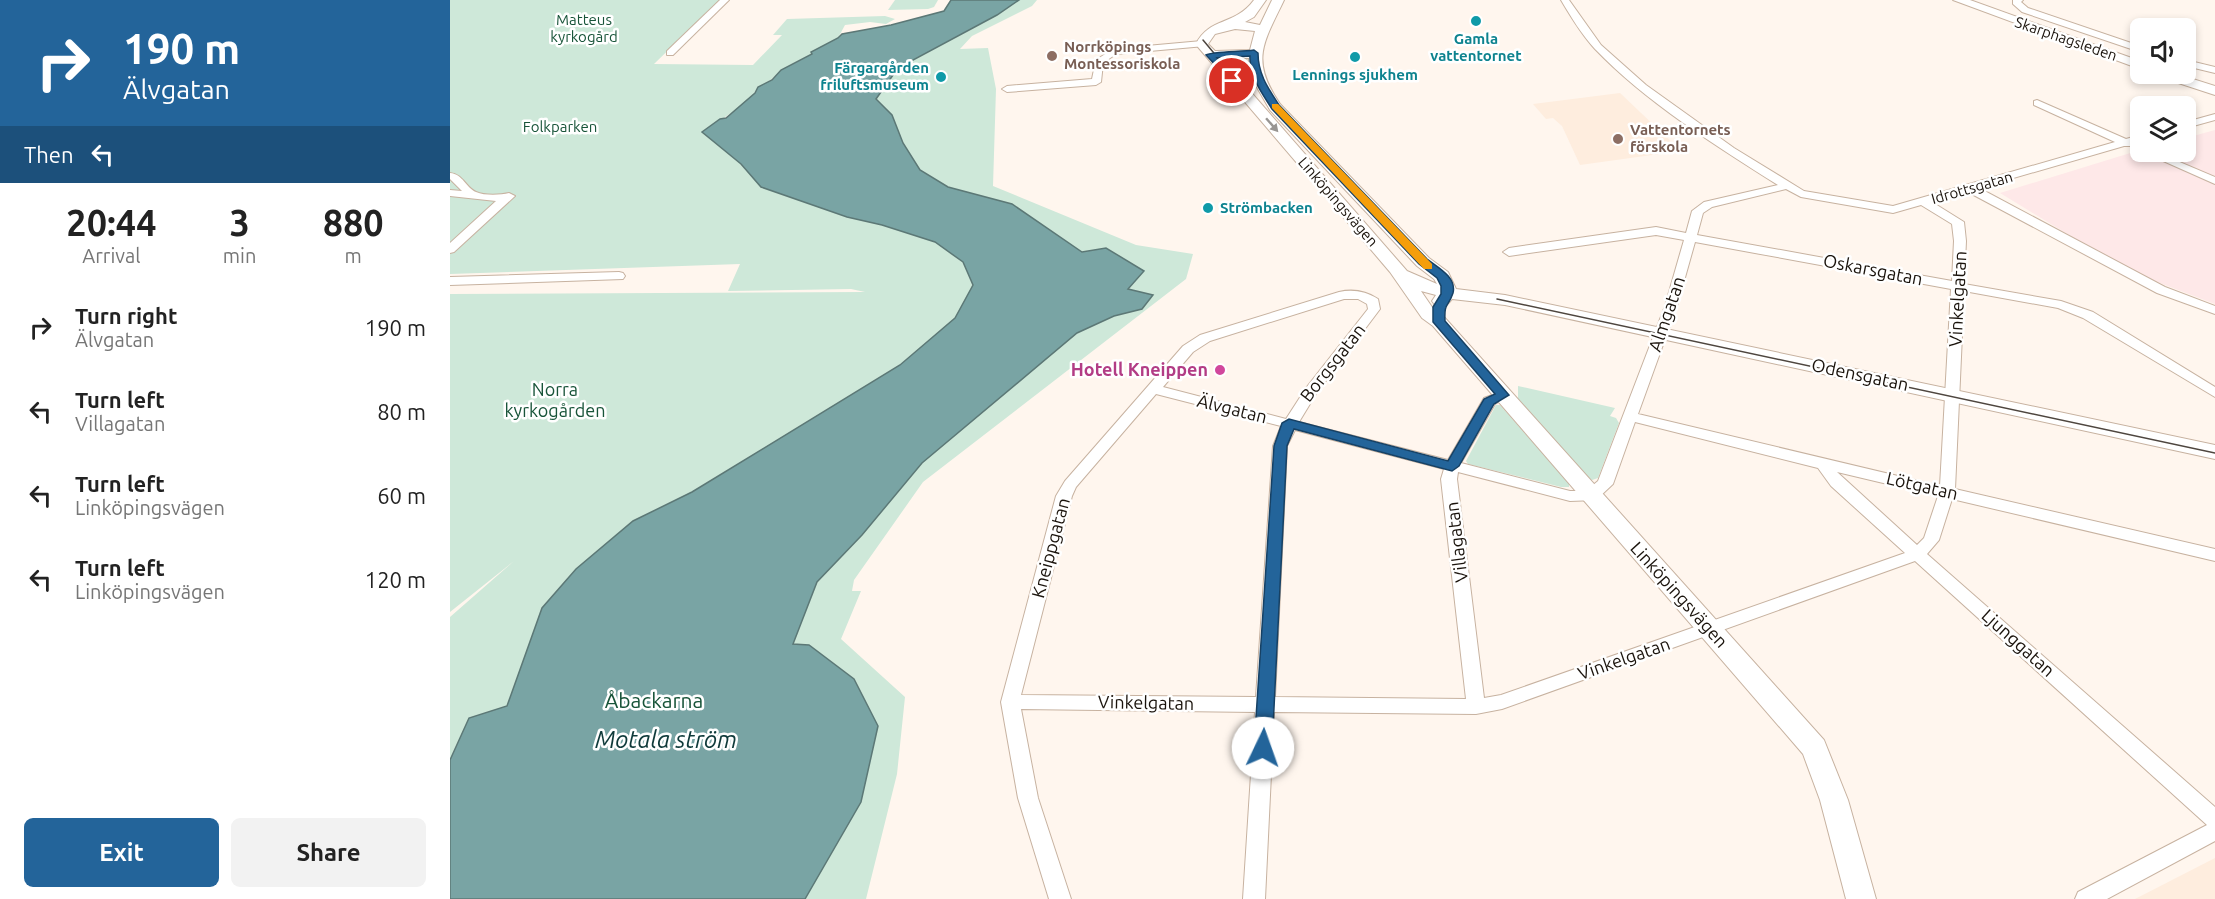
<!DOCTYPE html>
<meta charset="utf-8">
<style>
body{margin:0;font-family:Ubuntu,sans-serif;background:#f2f2f2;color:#222;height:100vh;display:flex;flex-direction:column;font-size:22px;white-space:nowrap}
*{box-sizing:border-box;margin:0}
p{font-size:20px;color:#767676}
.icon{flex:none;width:33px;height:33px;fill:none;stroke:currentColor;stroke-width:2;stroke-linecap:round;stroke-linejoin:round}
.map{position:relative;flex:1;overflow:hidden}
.panel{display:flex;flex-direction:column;background:#fff;width:450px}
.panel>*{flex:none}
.banner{background:#23649a;color:#fff;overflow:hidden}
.tools{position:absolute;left:1680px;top:18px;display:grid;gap:12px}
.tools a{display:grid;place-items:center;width:66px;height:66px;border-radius:9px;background:#fff;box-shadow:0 3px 9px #0003;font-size:30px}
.pin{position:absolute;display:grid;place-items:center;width:51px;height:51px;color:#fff;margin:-26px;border:3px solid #fff;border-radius:50%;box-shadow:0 2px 6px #0007}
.me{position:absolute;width:66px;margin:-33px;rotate:3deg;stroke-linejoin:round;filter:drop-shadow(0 0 4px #0008)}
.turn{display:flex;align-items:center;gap:21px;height:126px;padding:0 24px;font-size:27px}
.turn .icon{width:78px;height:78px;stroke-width:2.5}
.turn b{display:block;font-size:42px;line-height:51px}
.then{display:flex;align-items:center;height:57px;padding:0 24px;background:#0003;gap:12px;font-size:22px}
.eta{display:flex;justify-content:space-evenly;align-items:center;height:102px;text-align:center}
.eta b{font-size:36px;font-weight:700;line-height:42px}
.cta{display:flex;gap:12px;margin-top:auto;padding:12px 24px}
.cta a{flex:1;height:69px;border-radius:9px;background:#23649a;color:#fff;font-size:24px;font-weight:700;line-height:69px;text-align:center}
.cta a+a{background:#f2f2f2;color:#222}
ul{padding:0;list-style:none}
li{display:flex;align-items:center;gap:18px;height:84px;padding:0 24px}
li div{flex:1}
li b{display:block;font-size:22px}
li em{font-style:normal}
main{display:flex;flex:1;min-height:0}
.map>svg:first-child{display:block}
.built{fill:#feedde}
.industrial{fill:#fee8e8}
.green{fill:#cee8d9}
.water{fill:#79a4a4;stroke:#5c7876;stroke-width:1.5}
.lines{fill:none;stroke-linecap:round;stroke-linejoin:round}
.street-casing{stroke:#c7b2a0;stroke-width:2}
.secondary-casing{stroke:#c7b2a0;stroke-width:2}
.street{fill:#fff;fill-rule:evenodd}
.secondary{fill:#fff;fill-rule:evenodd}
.tram{stroke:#4e463f;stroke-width:1.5}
.oneway{fill:#989592}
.route{fill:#23649a;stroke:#174164;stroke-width:1.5}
.slow{fill:#f59e0b}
.culture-dot{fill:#0f9aa8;stroke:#fff;stroke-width:2}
.education-dot{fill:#8d6e63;stroke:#fff;stroke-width:2}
.hotel-dot{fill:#d1479c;stroke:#fff;stroke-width:2}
.labels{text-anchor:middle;stroke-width:5;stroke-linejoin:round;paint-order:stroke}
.far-park-label{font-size:15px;fill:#185439;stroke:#fff}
.far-culture-label{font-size:15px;font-weight:bold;fill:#0d838f;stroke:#fff}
.far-street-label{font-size:15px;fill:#1a130c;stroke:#fff}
.far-education-label{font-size:15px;font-weight:bold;fill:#785e54;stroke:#fff;text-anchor:start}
.street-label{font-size:18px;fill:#1a130c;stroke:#fff}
.hotel-label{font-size:18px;font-weight:bold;fill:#b23c85;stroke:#fff;text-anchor:end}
.park-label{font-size:18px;fill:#185439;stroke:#fff}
.near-park-label{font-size:21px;fill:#185439;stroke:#fff}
.near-water-label{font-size:24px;font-style:italic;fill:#0f3a3a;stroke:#fff}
</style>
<main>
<section class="panel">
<div class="banner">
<div class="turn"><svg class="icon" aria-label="right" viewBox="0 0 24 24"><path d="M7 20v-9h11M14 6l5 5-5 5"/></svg><div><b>190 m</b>Älvgatan</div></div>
<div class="then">Then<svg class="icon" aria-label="left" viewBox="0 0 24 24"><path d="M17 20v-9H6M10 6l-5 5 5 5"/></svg></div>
</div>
<div class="eta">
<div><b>20:44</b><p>Arrival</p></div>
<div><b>3</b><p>min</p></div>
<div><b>880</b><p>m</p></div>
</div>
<ul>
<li><svg class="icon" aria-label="right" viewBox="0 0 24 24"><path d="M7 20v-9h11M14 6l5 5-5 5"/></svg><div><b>Turn right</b><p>Älvgatan</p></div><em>190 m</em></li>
<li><svg class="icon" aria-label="left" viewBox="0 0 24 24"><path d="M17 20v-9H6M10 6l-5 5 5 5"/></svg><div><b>Turn left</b><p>Villagatan</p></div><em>80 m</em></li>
<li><svg class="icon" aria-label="left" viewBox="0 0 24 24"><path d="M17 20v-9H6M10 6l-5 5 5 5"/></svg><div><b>Turn left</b><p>Linköpingsvägen</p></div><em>60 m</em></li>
<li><svg class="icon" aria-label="left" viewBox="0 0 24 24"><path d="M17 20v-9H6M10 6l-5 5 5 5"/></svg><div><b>Turn left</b><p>Linköpingsvägen</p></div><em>120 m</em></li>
</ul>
<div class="cta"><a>Exit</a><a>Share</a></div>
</section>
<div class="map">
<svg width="1765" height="899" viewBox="0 0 1765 899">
<rect width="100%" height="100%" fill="#fff6ee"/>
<g class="built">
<path d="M1170,93l61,58 -101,14 -18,-39 -9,-8 -7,1 -13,-15z"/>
<path d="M1765,858v41h-80z"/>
</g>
<path class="industrial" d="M1765,130v174l-63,-24 -55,-28 -97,-59 140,-43v2h46v-14z"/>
<g class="green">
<path d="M0,0h270l-66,64 99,1 29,-30h-9l14,-16 98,-3 10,3 -9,5 -16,-2 -25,3 -7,13 -26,14v2c-7,4 -15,7 -22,11 -11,6 -19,17 -32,22 -8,16 -27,25 -40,35l290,-122h29l-5,6 -60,30 -12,13 28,-1 8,41 -3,97 143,59 57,9 -7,25 -263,203 -69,98 -2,11h9l-20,48 64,58 -8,77 -31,125h-416v-282l64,-56 -64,51v-318l415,-2 -14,-3 -123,2 12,-27 -290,10z"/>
<path d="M445,0h43l-4,7 -6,2 -40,1z"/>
<path d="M1068,386l97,22 -5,8 6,2 3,5 -21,55 -6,2 -7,-3 -67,-78z"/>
<path d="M1046,405h4l69,78v4h-8l-93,-23 -2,-3z"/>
</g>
<path class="water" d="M501,0h68l-22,15 -99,53 -22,31 16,16 11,28 17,27 28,17 64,17 70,48 24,-4 38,23 -16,18 25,6 -11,14 -28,7 -37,17 -155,130 -60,72 -45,47 -24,62 16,1 45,34 24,47 -17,76 -56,97h-355v-139l19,-42 38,-12 35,-98 34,-39 57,-48 59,-29 208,-127 55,-47 18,-33 -10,-23 -28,-20 -53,-17 -35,-8 -86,-30 -20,-23 -39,-32 18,-13 6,-1 29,-25 3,-6 14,-7 9,-10 31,-16 -1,-2 27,-14 4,-4 49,-9 53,-14z"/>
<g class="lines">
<defs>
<g id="street">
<path d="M270,0h9l-56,55h-6v-4z"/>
<path d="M1111,0h8l32,45 45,40 88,63 70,43 89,15 222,-64 -81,-37v-4l3,-1 89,39 14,-4v6l-6,2 -1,3h-9l-145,42 186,99 50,19v8l-58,-21 -189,-101 -36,10 32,20 2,19 -2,43 97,17 32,11 122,75v10l-132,-79 -25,-10 -94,-17 -9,198 260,60v12l-263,-62 -13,41 -12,14 288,253v34l-108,58h-32l3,-7 129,-67 -292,-264 -413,148 -26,5 -202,-2 -9,187h-22l12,-187 -234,-3 17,89 33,101h-22l-31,-101 -17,-96 55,-206 9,-15 118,-135 17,-11 139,-43c13,-3 27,-1 39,7l2,10 -64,85 -17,28 149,38 36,-62 19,-7 7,4 -15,9 -34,59 109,28h16l12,-10 67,-175 19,-66 -28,-5 -147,21 -6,-4 6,-4 147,-21 30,6 6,-22 12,-9 74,-17c-62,-39 -132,-83 -183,-136 -13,-14 -24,-32 -34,-49zM1336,189l15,8 92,16 28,-8 31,19 2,17 -2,40 -255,-46 6,-22 9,-6zM1245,242l256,47 -11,197 -302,-72 39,-108zM894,299h14l9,5 1,5 -62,79 -20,31 -123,-32 30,-35 17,-11zM706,394l125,32 -8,20 -17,251 -235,-2 51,-199 4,-9zM1185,422l183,46 13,18 74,67 -404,142 -17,3 -27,-219 1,-7 112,29 26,-1 17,-16zM845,430l149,39 -3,10 25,220 -191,-2 12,-251zM1387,472l101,24 -14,42 -7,7z"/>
<path d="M1563,0h10l-2,2 7,6 112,38v6l-118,-40 -9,-8z"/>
<path d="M752,41l5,3 -2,2 -89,8 -13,9 -2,19 -5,3 -89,7 -5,-3 5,-3 85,-7 4,-19 17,-11z"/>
<path d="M1736,60l29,7v6l-29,-7z"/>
<path d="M1765,114v6l-29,8v-6z"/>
<path d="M1693,152h13l59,25v7z"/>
<path d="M0,173c13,1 16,15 26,19 9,4 25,3 33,1l6,3 -61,56 -4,1v-10l46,-42 -46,-5v-6l12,1 -12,-12z"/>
<path d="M169,272l4,1 2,3 -2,3 -173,6v-8z"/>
</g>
<g id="secondary">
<path d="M804,0h12l-12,17 -9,5 15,3 12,-25h12c-21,44 -34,60 -4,104l149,154 19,14 8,17 49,6 710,150v14l-710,-154 -53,-6c-5,7 -9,8 -17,6l-3,-4 4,-6 -15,-4 13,19 11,8 379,422 24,60 28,99h-30l-26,-99 -17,-46 -370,-428 -11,-8 -32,-46 -192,-225 -2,-3c13,-27 39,-18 58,-44zM785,29l20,2 -5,19 -35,1 -7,-7 7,-10zM799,58l2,19 19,33 147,156 17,13 3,5 -30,-13 -185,-212z"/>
<path d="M1503,0h17l170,61v8z"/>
<path d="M1708,74h19l38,12v9l-55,-18z"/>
</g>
</defs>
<use href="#street" class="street-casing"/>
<use href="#secondary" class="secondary-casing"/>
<use href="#street" class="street"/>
<use href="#secondary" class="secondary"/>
<g class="tram">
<path d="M753,40l46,55"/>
<path d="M1047,299l718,154"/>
</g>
</g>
<defs><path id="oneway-solid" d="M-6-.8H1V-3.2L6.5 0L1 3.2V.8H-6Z" transform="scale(1.5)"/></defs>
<use class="oneway" href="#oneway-solid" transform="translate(822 125) rotate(49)"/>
<path class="route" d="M804,50l4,3c0,21 10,35 21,52l148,154c10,8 30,18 26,34 -5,15 -9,9 -8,28l64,74 -15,9 -35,62 -7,5 -158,-42 -7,17 -15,302 -3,5 -6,2 -7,-2 -2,-5 20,-302 8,-23 7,-4 159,42 36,-62 11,-5 -62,-72v-15l8,-13v-8l-4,-8 -18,-14 -147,-155c-10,-16 -23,-33 -22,-53l-33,2 20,23 -5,2 -26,-28c7,-4 36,-3 48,-5z"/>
<path class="slow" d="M822,104h6l154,160v5h-8l-152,-161z"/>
<g class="culture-dot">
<circle cx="1026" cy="21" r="6"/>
<circle cx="905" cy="57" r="6"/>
<circle cx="491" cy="77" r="6"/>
<circle cx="758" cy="208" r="6"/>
</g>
<g class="education-dot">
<circle cx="602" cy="56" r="6"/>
<circle cx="1168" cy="139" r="6"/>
</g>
<circle class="hotel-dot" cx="770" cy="370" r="6"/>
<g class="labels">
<g class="far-park-label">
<text x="134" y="25">Matteus<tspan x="134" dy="17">kyrkogård</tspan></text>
<text x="110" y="132">Folkparken</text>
</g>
<g class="far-culture-label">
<text x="1026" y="44">Gamla<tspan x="1026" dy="17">vattentornet</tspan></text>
<text x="479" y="73" text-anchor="end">Färgargården<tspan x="479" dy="17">friluftsmuseum</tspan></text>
<text x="905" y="80">Lennings sjukhem</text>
<text x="770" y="213" text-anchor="start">Strömbacken</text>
</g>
<g class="far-street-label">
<text transform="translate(1616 39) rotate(19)" y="5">Skarphagsleden</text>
<text transform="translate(1522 188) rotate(-16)" y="5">Idrottsgatan</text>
<text transform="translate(888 202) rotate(49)" y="5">Linköpingsvägen</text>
</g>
<g class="far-education-label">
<text x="614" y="52">Norrköpings<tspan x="614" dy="17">Montessoriskola</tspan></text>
<text x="1180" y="135">Vattentornets<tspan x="1180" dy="17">förskola</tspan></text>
</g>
<g class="street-label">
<text transform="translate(1423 270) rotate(11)" y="6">Oskarsgatan</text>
<text transform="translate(1508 299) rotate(-87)" y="6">Vinkelgatan</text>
<text transform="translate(1217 314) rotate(-71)" y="6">Almgatan</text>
<text transform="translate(883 363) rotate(-52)" y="6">Borgsgatan</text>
<text transform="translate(1410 375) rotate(12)" y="6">Odensgatan</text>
<text transform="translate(782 409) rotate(14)" y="6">Älvgatan</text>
<text transform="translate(1472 486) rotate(13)" y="6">Lötgatan</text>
<text transform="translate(1007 542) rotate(-97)" y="6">Villagatan</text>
<text transform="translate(601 548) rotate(-75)" y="6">Kneippgatan</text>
<text transform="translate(1229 595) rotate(48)" y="6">Linköpingsvägen</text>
<text transform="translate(1568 643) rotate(42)" y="6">Ljunggatan</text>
<text transform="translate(1174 659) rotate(-19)" y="6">Vinkelgatan</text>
<text transform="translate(696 703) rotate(1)" y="6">Vinkelgatan</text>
</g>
<g class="hotel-label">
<text x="758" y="376">Hotell Kneippen</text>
</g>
<g class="park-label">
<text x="105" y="396">Norra<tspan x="105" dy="21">kyrkogården</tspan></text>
</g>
<g class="near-park-label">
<text x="204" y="708">Åbackarna</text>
</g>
<g class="near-water-label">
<text x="216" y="748">Motala ström</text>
</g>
</g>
</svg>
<div class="tools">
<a><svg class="icon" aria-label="sound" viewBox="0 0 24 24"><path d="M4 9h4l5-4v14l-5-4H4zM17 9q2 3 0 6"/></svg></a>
<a><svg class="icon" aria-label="layers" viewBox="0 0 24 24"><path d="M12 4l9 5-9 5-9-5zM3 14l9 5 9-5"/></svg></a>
</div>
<div class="pin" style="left:782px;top:81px;background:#d93025"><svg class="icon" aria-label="arrive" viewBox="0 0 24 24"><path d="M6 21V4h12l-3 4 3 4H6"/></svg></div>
<svg class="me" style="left:813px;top:748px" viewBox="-20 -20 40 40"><circle r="19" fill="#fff"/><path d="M0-13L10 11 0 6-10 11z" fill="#23649a"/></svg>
</div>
</main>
